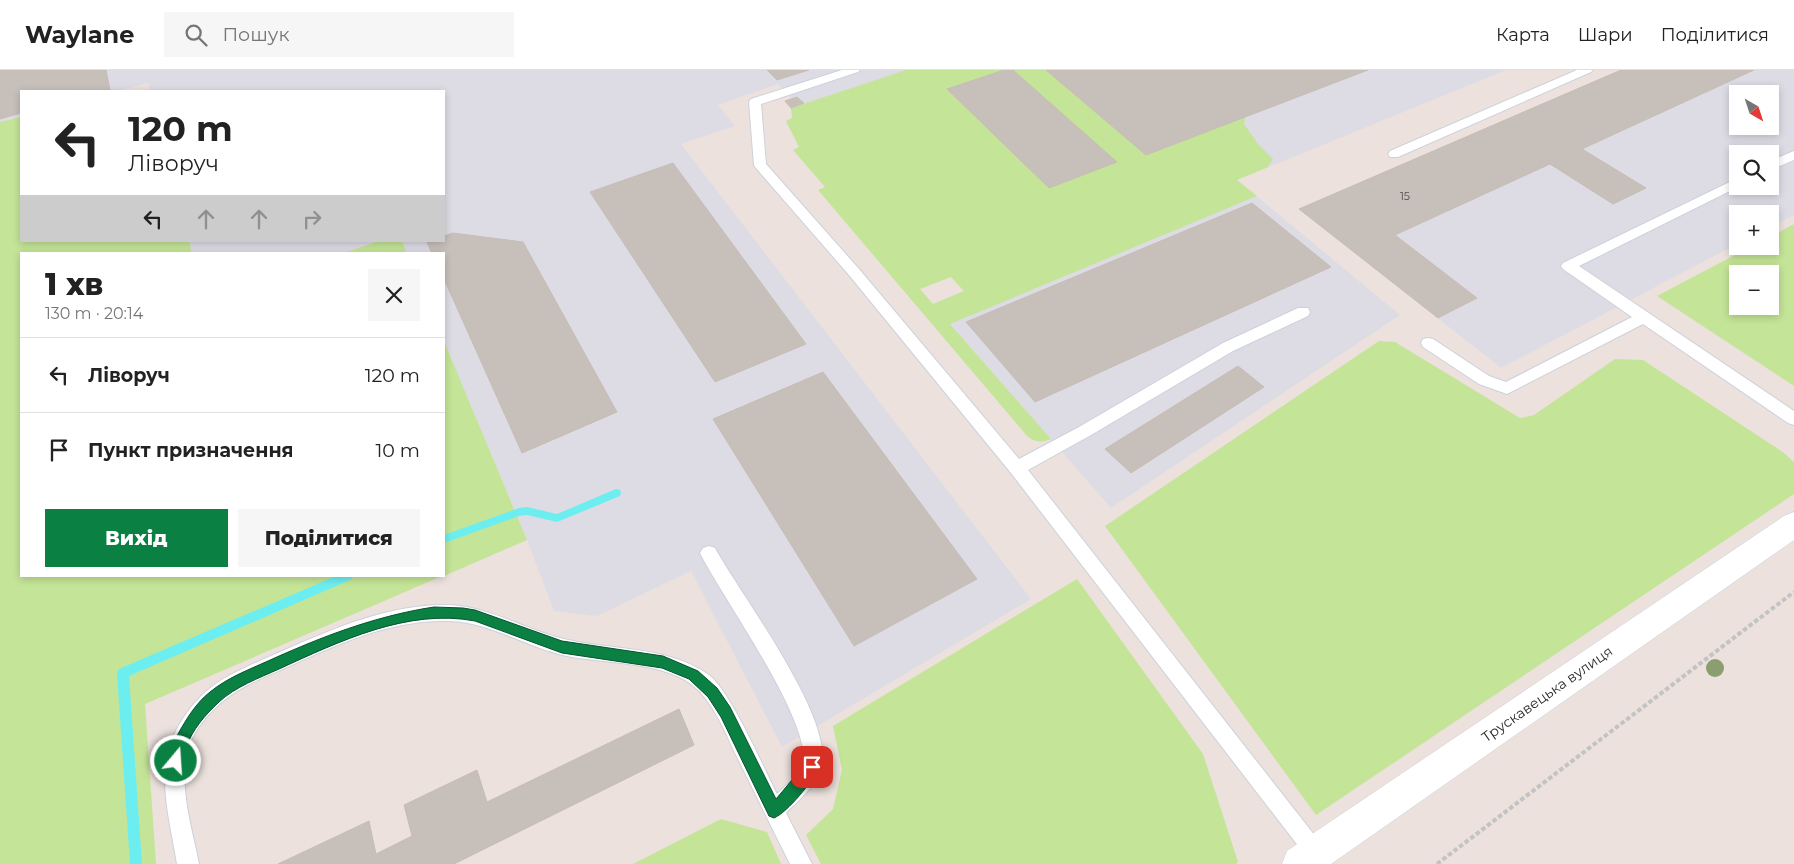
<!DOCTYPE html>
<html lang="uk">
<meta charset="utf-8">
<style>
body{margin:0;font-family:Montserrat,sans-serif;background:#f6f6f6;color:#222;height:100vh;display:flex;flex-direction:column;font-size:19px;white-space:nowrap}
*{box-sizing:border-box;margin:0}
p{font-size:16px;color:#767676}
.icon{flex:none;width:28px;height:28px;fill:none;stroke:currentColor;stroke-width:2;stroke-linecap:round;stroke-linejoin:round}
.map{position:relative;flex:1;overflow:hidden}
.details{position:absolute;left:20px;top:182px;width:425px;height:325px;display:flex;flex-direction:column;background:#fff;border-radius:0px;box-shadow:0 2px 8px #0003}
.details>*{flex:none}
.hud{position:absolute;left:20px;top:20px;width:425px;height:152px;border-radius:0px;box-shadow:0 2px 8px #0003;background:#fff;color:#222;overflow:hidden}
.needle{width:32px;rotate:141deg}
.buttons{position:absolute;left:1729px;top:15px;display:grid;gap:10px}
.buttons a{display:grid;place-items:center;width:50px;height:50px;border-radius:0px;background:#fff;box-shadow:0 2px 8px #0003;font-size:25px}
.pin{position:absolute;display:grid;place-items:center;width:42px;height:42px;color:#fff;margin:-21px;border-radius:10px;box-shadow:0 2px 8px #0006}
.me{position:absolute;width:55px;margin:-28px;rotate:18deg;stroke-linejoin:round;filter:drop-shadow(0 0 4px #0008)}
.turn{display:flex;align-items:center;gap:18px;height:105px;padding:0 25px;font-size:22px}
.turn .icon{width:65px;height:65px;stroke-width:2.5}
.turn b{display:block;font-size:35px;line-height:42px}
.lanes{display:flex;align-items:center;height:48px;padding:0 25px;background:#0003;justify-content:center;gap:25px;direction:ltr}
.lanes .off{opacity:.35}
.round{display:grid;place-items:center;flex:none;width:52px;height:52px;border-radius:0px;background:#f6f6f6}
.head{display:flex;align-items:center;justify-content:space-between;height:85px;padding:0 25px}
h1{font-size:30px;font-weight:800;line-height:38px}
.cta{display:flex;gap:10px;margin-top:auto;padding:10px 25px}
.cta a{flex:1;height:58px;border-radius:0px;background:#0b8043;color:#fff;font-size:20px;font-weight:800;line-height:58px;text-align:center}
.cta a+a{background:#f6f6f6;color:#222}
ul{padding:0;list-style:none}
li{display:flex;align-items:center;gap:15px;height:75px;padding:0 25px;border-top:1px solid #e0e0e0}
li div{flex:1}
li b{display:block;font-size:19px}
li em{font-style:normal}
header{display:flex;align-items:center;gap:30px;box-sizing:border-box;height:70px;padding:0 25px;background:#fff;border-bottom:1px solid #e0e0e0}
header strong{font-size:24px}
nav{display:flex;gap:28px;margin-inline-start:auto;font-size:18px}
.search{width:350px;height:45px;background:#f6f6f6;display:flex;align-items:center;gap:12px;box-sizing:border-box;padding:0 18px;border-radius:0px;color:#767676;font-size:19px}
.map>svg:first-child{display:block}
.industrial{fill:#dddce5;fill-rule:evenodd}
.green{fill:#c4e497;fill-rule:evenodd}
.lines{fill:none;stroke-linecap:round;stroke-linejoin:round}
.stream{fill:#6ceef1;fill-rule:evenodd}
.building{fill:#c7bfba;stroke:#c8bdb5}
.lane-casing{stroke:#cad2dc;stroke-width:2}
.secondary-casing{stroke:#cad2dc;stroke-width:1}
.path{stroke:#c3c3c3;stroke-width:4;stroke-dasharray:4.5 2.5;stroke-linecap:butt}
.lane{fill:#fff;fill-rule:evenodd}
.secondary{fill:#fff;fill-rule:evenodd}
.tree{fill:#8c9e70}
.route{fill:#0b8043;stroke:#07532c}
.labels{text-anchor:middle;stroke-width:4;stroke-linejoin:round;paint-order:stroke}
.number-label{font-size:11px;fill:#514f4e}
.street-label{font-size:14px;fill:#2a2a2a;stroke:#fff}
</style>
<header>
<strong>Waylane</strong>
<div class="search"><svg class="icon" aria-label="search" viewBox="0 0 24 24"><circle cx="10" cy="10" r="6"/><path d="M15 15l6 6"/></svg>Пошук</div>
<nav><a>Карта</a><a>Шари</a><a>Поділитися</a></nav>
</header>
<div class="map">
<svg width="1794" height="794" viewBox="0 0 1794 794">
<rect width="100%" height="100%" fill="#ece1dc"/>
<g class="industrial">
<path d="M0,0h1506l-269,110 163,135 -289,193 -178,-204 31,-13 -160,-189 -7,-5 -6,2 -13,-15 -60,21 17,21 -54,18 350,455 -249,148 -91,-176 -94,45 -43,-5 -27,-71 -83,-199v-87h-37l-5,-13h42v-150h-294l-2,-8 -30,8h-97v26l-21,5z"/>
<path d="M1621,0h173v145l-24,12v-13h-32l-1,30 -236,124 -202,-159zM1738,24h32v32h-32zM1738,84h32v32h-32z"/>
<path d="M189,171h190l-38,13h-149z"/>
</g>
<g class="green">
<path d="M906,0h282l58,44 -2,10 14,20 15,15 -5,8 -31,13 20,16 -307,128 101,115c-8,4 -16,3 -23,-2l-210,-247 7,-3 -32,-37 6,-3 -13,-26 6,-3 -1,-10zM951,207l13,14 -31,13 -13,-15z"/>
<path d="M21,47v124h168l3,13h-171v322h421l-297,128 11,160h-156v-742z"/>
<path d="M1794,154v162l-137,-90 95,-50h18v-9zM1738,204h32v32h-32z"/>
<path d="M379,171h23l5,13h-66z"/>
<path d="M444,271l83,199 -83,36z"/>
<path d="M1379,271l16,1 125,76 14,-3 81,-56 28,1 141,93 10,9v32l-478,321 -211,-289z"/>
<path d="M1077,509l126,175 35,108 -2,2h-415l-15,-29 27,-26 9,-39 -9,-44z"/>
<path d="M721,749l46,13 14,32h-148z"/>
</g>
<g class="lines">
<g class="stream">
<path d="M616,419l4,1 1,3 -1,3 -63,26 -30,-7 -8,1 -75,27v-8l75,-27 8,-1 30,7z"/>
<path d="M336,506h17l-1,3 -223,97 13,188h-12l-13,-191 2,-4z"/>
</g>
</g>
<g class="building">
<path d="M0,0h106l4,20 -89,1v22l-21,6z"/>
<path d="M767,0h42l-32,10z"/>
<path d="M1004,0h9l104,92 -68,26 -102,-99z"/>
<path d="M1046,0h322l-222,85z"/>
<path d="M1621,0h133l-172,79 64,39 -33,16 -63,-40 -155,71 82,63 -39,20 -139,-109z"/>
<path d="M797,27l7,6 -13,5 -6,-7z"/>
<path d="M673,93l133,181 -91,38 -125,-190z"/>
<path d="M1252,133l79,64 -296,135 -69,-80z"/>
<path d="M453,163l70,9 94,170 -95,41 -78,-174v-25h-12l-5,-12 17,-1v-5z"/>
<path d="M1238,296l26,21 -133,86 -26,-24z"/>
<path d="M823,302l154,207 -123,67 -141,-227z"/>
<path d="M679,639l15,36 -240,119h-176l91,-43 7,33 36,-18 -8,-31 73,-35 10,32z"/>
</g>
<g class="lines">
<defs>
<g id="lane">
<path d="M842,0h18l-2,2 -97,32 5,60 93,105 160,190 60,-32 144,-84 75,-35h10l2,4 -2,4 -75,35 -142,84 -63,35 295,376 3,7 -3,7 -7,3 -7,-3 -298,-387 -162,-198 -93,-107 -2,-3 -5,-63 2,-3z"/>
<path d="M1577,0h16l-2,2 -193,85h-8l-2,-3 2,-3z"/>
<path d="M1794,81v9l-24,10v-9z"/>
<path d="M1738,108v8h2l-161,80 215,145v14l-6,-2 -145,-99 -136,70 -28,-10 -56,-37 -2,-4 2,-4 5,-1 5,1 56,37 17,6 126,-65 -69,-48 -2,-3 2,-3z"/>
<path d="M709,476l6,2c25,46 121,172 106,220 -5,18 -22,32 -35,45l26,51h-22c-18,-36 -35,-71 -53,-107 -10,-21 -22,-51 -40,-68 -29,-28 -92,-25 -130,-33 -40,-8 -76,-34 -118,-35 -58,-2 -113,24 -164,47 -20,9 -41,17 -58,30 -16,12 -32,30 -38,48 -12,37 3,81 10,118h-22c-6,-38 -19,-81 -7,-119 7,-21 22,-42 39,-56 19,-15 42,-24 64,-34 55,-24 115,-52 177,-50 40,2 76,25 114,34 49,12 102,6 145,36 22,17 54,92 68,119 8,-8 21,-18 25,-29 14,-38 -82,-171 -102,-212l3,-5z"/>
</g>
<path id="secondary" d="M1794,442v28l-463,324h-49l5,-13 497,-335z"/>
</defs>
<use href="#lane" class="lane-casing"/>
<use href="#secondary" class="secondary-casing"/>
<path class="path" d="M1437,794l357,-272"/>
<use href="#lane" class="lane"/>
<use href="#secondary" class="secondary"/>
</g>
<circle class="tree" cx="1715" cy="598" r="9"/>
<path class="route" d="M434,537l29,1 12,2 87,31 101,15 35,15 19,17 13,19 46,92 31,-37 5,-2 5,2 2,5c-6,14 -31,45 -45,51l-5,-2 -48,-99 -13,-20 -19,-18 -27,-11 -100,-15 -87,-32c-67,-13 -137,21 -196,48 -20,9 -44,18 -60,33 -14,13 -26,27 -33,45 -2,6 -3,13 -6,19l-4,2 -5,-2c-5,-10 3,-23 7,-32 9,-16 18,-31 32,-42 17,-14 38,-22 58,-31 53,-24 107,-45 166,-54z"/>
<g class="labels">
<g class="number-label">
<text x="1405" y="130">15</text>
</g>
<g class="street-label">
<text transform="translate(1547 624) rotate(-35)" y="5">Трускавецька вулиця</text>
</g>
</g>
</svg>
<div class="buttons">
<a><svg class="needle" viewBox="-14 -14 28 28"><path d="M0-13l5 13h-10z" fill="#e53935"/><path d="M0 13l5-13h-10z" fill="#767676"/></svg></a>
<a><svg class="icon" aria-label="search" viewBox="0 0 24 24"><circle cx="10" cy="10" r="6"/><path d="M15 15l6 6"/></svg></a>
<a>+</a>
<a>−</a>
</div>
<div class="pin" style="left:812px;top:697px;background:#d93025"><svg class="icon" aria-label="arrive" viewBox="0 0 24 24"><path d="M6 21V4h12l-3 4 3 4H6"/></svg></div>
<svg class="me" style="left:176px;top:691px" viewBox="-20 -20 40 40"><circle r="17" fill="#0b8043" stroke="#fff" stroke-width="3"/><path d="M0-11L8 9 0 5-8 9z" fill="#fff"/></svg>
<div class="hud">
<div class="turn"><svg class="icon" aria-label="left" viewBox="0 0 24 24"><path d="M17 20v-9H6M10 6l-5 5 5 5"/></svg><div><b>120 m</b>Ліворуч</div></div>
<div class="lanes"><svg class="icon" aria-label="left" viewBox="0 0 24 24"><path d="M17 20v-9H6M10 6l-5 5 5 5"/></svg><svg class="icon off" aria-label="ahead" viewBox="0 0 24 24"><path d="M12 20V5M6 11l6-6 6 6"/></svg><svg class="icon off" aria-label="ahead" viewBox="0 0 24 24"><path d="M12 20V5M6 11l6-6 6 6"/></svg><svg class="icon off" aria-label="right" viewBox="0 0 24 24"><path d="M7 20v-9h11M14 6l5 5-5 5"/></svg></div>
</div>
<section class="details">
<div class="head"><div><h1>1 хв</h1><p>130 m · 20:14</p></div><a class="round"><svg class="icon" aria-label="close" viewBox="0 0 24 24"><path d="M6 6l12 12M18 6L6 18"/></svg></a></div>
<ul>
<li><svg class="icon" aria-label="left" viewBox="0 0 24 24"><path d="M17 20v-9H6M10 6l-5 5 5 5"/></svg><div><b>Ліворуч</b></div><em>120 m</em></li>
<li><svg class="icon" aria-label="arrive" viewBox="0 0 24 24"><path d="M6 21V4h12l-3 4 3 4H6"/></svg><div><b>Пункт призначення</b></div><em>10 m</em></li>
</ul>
<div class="cta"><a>Вихід</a><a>Поділитися</a></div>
</section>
</div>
